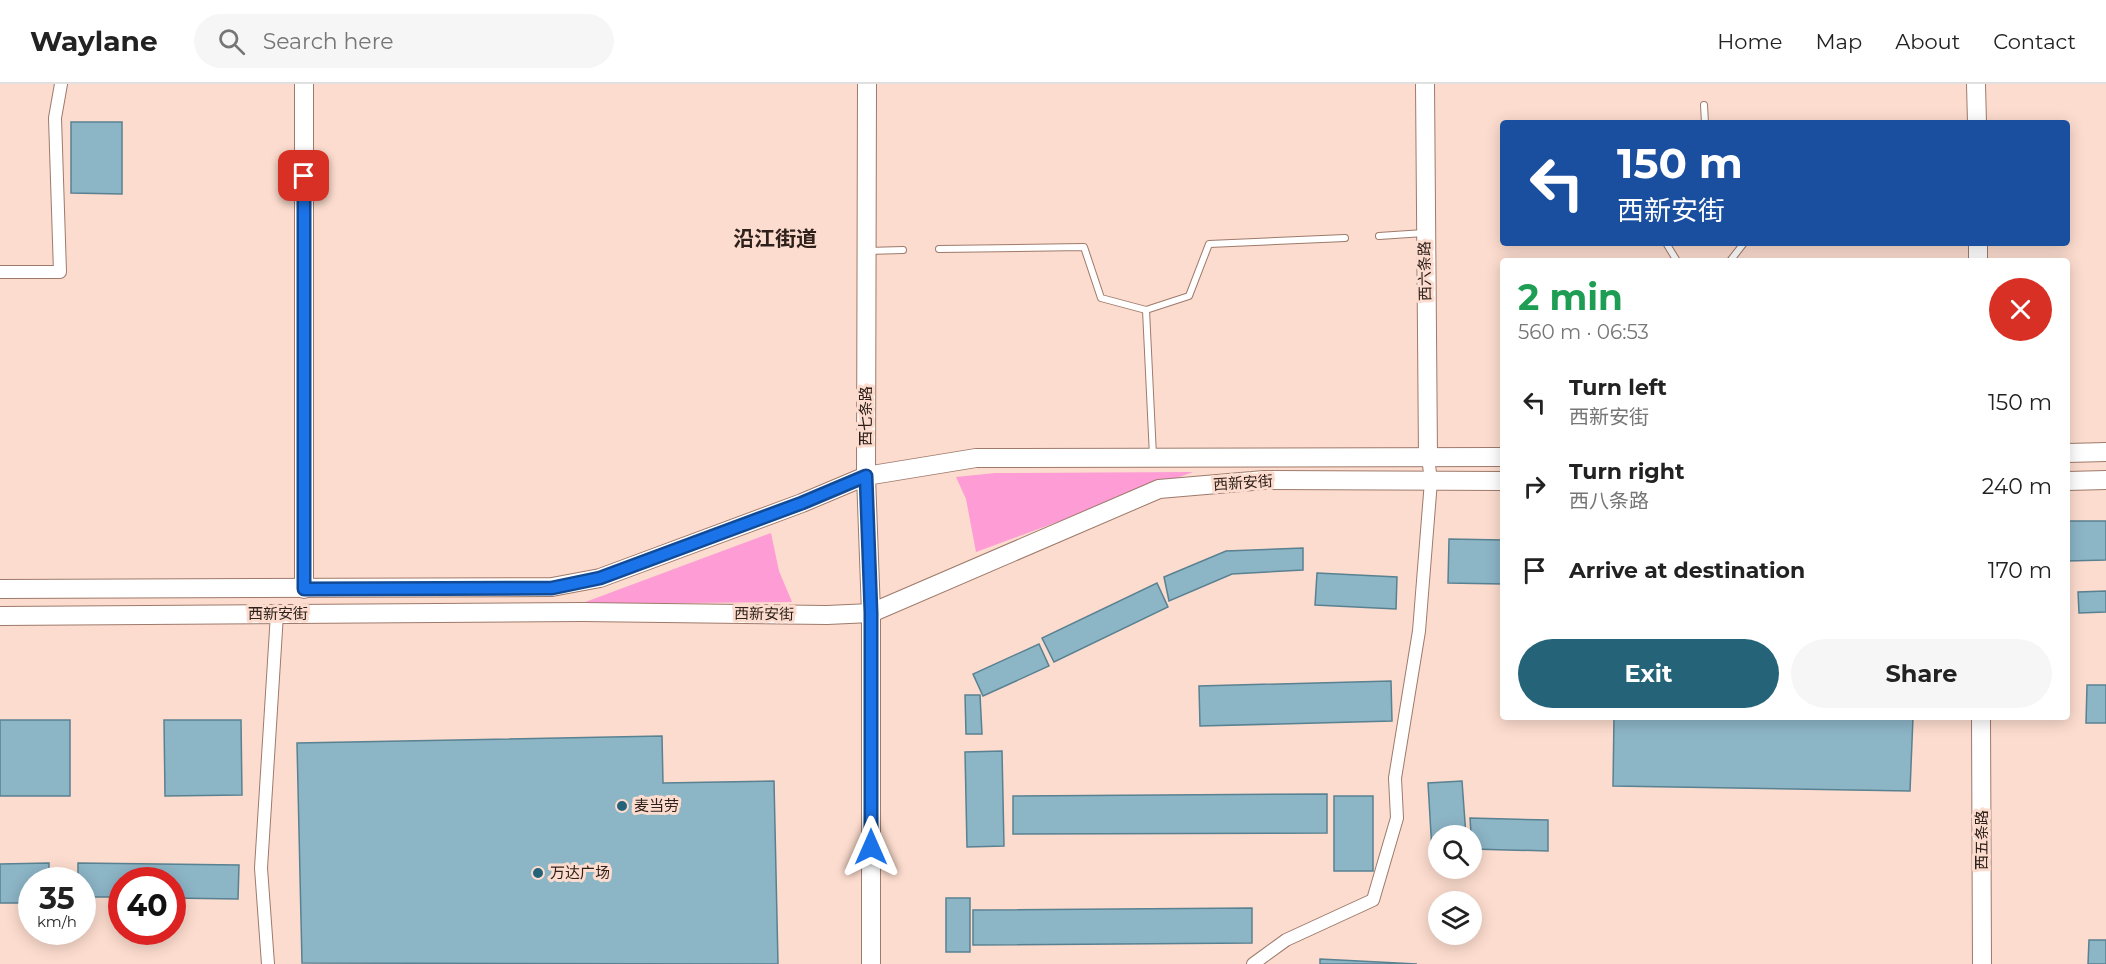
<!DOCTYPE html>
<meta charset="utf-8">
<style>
body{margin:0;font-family:Montserrat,"Noto Sans SC",sans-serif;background:#f6f6f6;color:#222;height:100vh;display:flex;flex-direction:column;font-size:22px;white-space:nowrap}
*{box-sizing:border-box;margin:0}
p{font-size:20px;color:#767676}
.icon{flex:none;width:33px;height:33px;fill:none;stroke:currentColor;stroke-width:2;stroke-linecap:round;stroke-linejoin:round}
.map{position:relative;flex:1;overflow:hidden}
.panel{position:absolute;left:1500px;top:174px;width:570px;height:462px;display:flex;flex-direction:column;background:#fff;border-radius:6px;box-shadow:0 3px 15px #0003}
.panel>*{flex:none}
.top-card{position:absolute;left:1500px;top:36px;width:570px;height:126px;border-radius:6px;box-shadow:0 3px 15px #0003;background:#1a4fa0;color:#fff;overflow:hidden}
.fabs{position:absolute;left:1428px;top:741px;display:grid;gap:12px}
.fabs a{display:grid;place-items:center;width:54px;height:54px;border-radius:50%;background:#fff;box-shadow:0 3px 15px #0003;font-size:30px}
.speed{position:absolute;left:18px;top:783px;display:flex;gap:12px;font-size:30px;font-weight:700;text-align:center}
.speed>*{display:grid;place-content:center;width:78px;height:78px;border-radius:50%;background:#fff;box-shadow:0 3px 15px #0003;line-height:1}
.speed small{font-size:15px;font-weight:400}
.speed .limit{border:9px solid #d22;background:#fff;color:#111}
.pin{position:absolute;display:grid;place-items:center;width:51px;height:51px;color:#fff;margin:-26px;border-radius:12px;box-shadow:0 3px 9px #0006}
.me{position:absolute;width:66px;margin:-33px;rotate:0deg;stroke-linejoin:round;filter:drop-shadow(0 0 4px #0008)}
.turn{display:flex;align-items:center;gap:21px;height:126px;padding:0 18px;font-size:27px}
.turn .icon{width:78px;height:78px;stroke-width:2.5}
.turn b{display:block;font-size:42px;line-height:51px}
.round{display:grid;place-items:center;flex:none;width:63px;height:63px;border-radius:32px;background:#f6f6f6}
.summary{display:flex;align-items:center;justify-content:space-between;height:102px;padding:0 18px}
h1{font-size:36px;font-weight:700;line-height:45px;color:#1e9e55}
.cta{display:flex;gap:12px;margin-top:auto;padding:12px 18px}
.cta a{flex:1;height:69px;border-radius:36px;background:#256379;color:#fff;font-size:24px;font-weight:700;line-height:69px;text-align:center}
.cta a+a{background:#f6f6f6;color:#222}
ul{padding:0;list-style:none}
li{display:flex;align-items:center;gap:18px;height:84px;padding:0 18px}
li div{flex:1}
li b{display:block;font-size:22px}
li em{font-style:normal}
header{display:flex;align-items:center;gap:36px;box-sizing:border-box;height:84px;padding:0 30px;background:#fff;border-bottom:2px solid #e0e0e0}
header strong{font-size:28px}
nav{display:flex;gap:33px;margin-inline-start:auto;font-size:21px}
.search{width:420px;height:54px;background:#f6f6f6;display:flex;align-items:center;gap:15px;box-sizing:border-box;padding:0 21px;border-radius:33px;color:#767676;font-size:22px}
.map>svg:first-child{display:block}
.green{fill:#fd9cd5}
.building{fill:#8cb5c6;stroke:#598191;stroke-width:1.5}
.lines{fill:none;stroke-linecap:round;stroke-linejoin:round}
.lane-casing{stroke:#9e7a6b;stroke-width:8}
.street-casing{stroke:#9e7a6b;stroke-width:14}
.secondary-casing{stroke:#9e7a6b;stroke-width:20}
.lane{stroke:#fff;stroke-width:6}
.street{stroke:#fff;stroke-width:12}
.secondary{stroke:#fff;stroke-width:18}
.route-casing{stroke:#114b97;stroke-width:15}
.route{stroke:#1a73e8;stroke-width:10}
.poi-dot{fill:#256379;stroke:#fcdcce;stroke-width:2}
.labels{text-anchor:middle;stroke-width:6;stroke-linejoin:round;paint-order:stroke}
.street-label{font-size:15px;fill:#2e201a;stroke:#fcdcce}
.poi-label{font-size:15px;fill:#2e201a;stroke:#fcdcce;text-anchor:start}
.district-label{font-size:21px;font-weight:bold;fill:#2e201a;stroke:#fcdcce}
</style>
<header>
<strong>Waylane</strong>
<div class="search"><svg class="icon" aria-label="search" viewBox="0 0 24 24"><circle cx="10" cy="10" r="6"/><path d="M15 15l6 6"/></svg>Search here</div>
<nav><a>Home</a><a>Map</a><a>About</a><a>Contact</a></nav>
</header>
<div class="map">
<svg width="2106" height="880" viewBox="0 0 2106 880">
<rect width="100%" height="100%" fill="#fcdcce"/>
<g class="green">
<path d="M1193,388l-217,80 -10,-53 -10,-22 39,-4z"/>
<path d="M771,449l8,38 13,31 -212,2z"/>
</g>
<g class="building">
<path d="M71,38h51v72l-51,-1z"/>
<path d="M2067,437h39v39l-39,1z"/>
<path d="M1449,455l54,1v44l-55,-1z"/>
<path d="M1303,464v22l-71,4 -63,27 -5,-24 62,-26z"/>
<path d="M1317,489l80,4 -1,32 -81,-4z"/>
<path d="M1157,499l11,24 -114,55 -12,-24z"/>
<path d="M2106,507v21l-27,1 -1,-21z"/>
<path d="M1039,560l10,22 -66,30 -10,-22z"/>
<path d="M1391,597l1,40 -192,5 -1,-40z"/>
<path d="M2087,601h19v38h-20z"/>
<path d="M965,611h15l2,39h-16z"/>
<path d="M1614,633h299l-3,74 -297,-5z"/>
<rect x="0" y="636" width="70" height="76"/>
<path d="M164,636h77l1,75 -77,1z"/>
<path d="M662,652l1,47 111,-2 4,183 -476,-1 -5,-220z"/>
<path d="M1002,667l2,95 -37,1 -2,-95z"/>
<path d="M1462,697l4,55h-28v15h-6l-4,-68z"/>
<path d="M1327,710v39l-314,1v-38z"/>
<rect x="1334" y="712" width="39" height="75"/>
<path d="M1470,734l78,2v31l-76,-2z"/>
<path d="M49,779v17h-17v23h-32v-39z"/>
<path d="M78,779l161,2 -1,34 -66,-1v-18h-50v17h-40v-17h-4z"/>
<rect x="946" y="814" width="24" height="54"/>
<path d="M1252,824v35l-279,2v-35z"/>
<path d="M2089,856h17v24h-18z"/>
<path d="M1320,875l97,5h-97z"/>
</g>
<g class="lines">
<defs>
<g id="lane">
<path d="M1704,21l1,18"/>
<path d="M1379,152l45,-3"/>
<path d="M1666,159l11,18"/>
<path d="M939,165l145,-2 17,51 45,12 43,-14 20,-52 136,-6"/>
<path d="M867,167l36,-1"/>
<path d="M1730,177l14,-18"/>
<path d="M1146,226l7,146"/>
</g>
<g id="street">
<path d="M0,188h60l-5,-154 6,-34"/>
<path d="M268,880l-7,-96 16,-254"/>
<path d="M1253,880l33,-24 87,-40 24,-82 -2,-40 24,-147 12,-150 -3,-24"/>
</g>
<g id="secondary">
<path d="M867,0l-1,392 5,137v351"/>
<path d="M1425,0l3,373"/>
<path d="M1976,0l1,39"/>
<path d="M1978,159v18"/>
<path d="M2067,369l39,-1"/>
<path d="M2067,397l39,-1"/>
<path d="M0,505l552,-2 48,-9 202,-75 64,-27 110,-18 527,-1"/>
<path d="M304,505v-505"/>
<path d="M0,532l583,-4 244,3 44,-2 288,-124 105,-9 239,1"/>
<path d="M1981,633l1,247"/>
</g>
</defs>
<use href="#lane" class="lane-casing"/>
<use href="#street" class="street-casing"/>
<use href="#secondary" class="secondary-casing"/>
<use href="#lane" class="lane"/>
<use href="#street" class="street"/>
<use href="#secondary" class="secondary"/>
</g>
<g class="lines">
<defs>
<path id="route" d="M304,92v413l248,-1 48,-10 202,-75 64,-27 5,137v234"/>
</defs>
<use href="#route" class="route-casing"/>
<use href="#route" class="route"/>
</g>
<g class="poi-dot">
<circle cx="622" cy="722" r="6"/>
<circle cx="538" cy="789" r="6"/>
</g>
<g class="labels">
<g class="street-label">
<text transform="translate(1425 187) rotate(-91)" y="5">西六条路</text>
<text transform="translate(866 332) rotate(-90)" y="5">西七条路</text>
<text transform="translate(1243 399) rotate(-4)" y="5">西新安街</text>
<text x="278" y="535">西新安街</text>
<text transform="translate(764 530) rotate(1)" y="5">西新安街</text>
<text transform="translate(1982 756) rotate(-90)" y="5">西五条路</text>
</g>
<g class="poi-label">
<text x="634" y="727">麦当劳</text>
<text x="550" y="794">万达广场</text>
</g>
<g class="district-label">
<text x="775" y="162">沿江街道</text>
</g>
</g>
</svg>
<div class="fabs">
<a><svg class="icon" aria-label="search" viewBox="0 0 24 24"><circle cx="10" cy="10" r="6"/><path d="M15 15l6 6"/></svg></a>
<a><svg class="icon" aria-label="layers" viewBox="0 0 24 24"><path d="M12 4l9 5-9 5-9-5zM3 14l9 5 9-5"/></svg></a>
</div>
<div class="speed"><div>35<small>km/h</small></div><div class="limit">40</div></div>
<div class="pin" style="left:304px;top:92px;background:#d93025"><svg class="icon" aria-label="arrive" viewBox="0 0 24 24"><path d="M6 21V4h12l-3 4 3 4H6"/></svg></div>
<svg class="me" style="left:871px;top:763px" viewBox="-20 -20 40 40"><path d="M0-17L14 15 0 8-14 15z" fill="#1a73e8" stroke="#fff" stroke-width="4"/></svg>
<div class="top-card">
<div class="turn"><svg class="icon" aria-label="left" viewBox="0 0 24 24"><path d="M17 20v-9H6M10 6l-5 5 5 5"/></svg><div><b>150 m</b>西新安街</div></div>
</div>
<section class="panel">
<div class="summary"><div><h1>2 min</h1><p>560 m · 06:53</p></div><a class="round" style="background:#d93025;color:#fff"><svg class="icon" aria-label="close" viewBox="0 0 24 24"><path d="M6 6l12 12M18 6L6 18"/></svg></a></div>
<ul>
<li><svg class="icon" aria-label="left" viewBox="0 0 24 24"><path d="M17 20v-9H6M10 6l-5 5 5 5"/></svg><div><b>Turn left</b><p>西新安街</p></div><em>150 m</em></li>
<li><svg class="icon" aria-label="right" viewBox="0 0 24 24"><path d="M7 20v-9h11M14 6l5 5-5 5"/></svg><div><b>Turn right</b><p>西八条路</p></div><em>240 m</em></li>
<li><svg class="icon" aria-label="arrive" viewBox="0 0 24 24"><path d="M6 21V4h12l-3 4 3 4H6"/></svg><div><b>Arrive at destination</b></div><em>170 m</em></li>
</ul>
<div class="cta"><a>Exit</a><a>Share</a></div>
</section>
</div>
